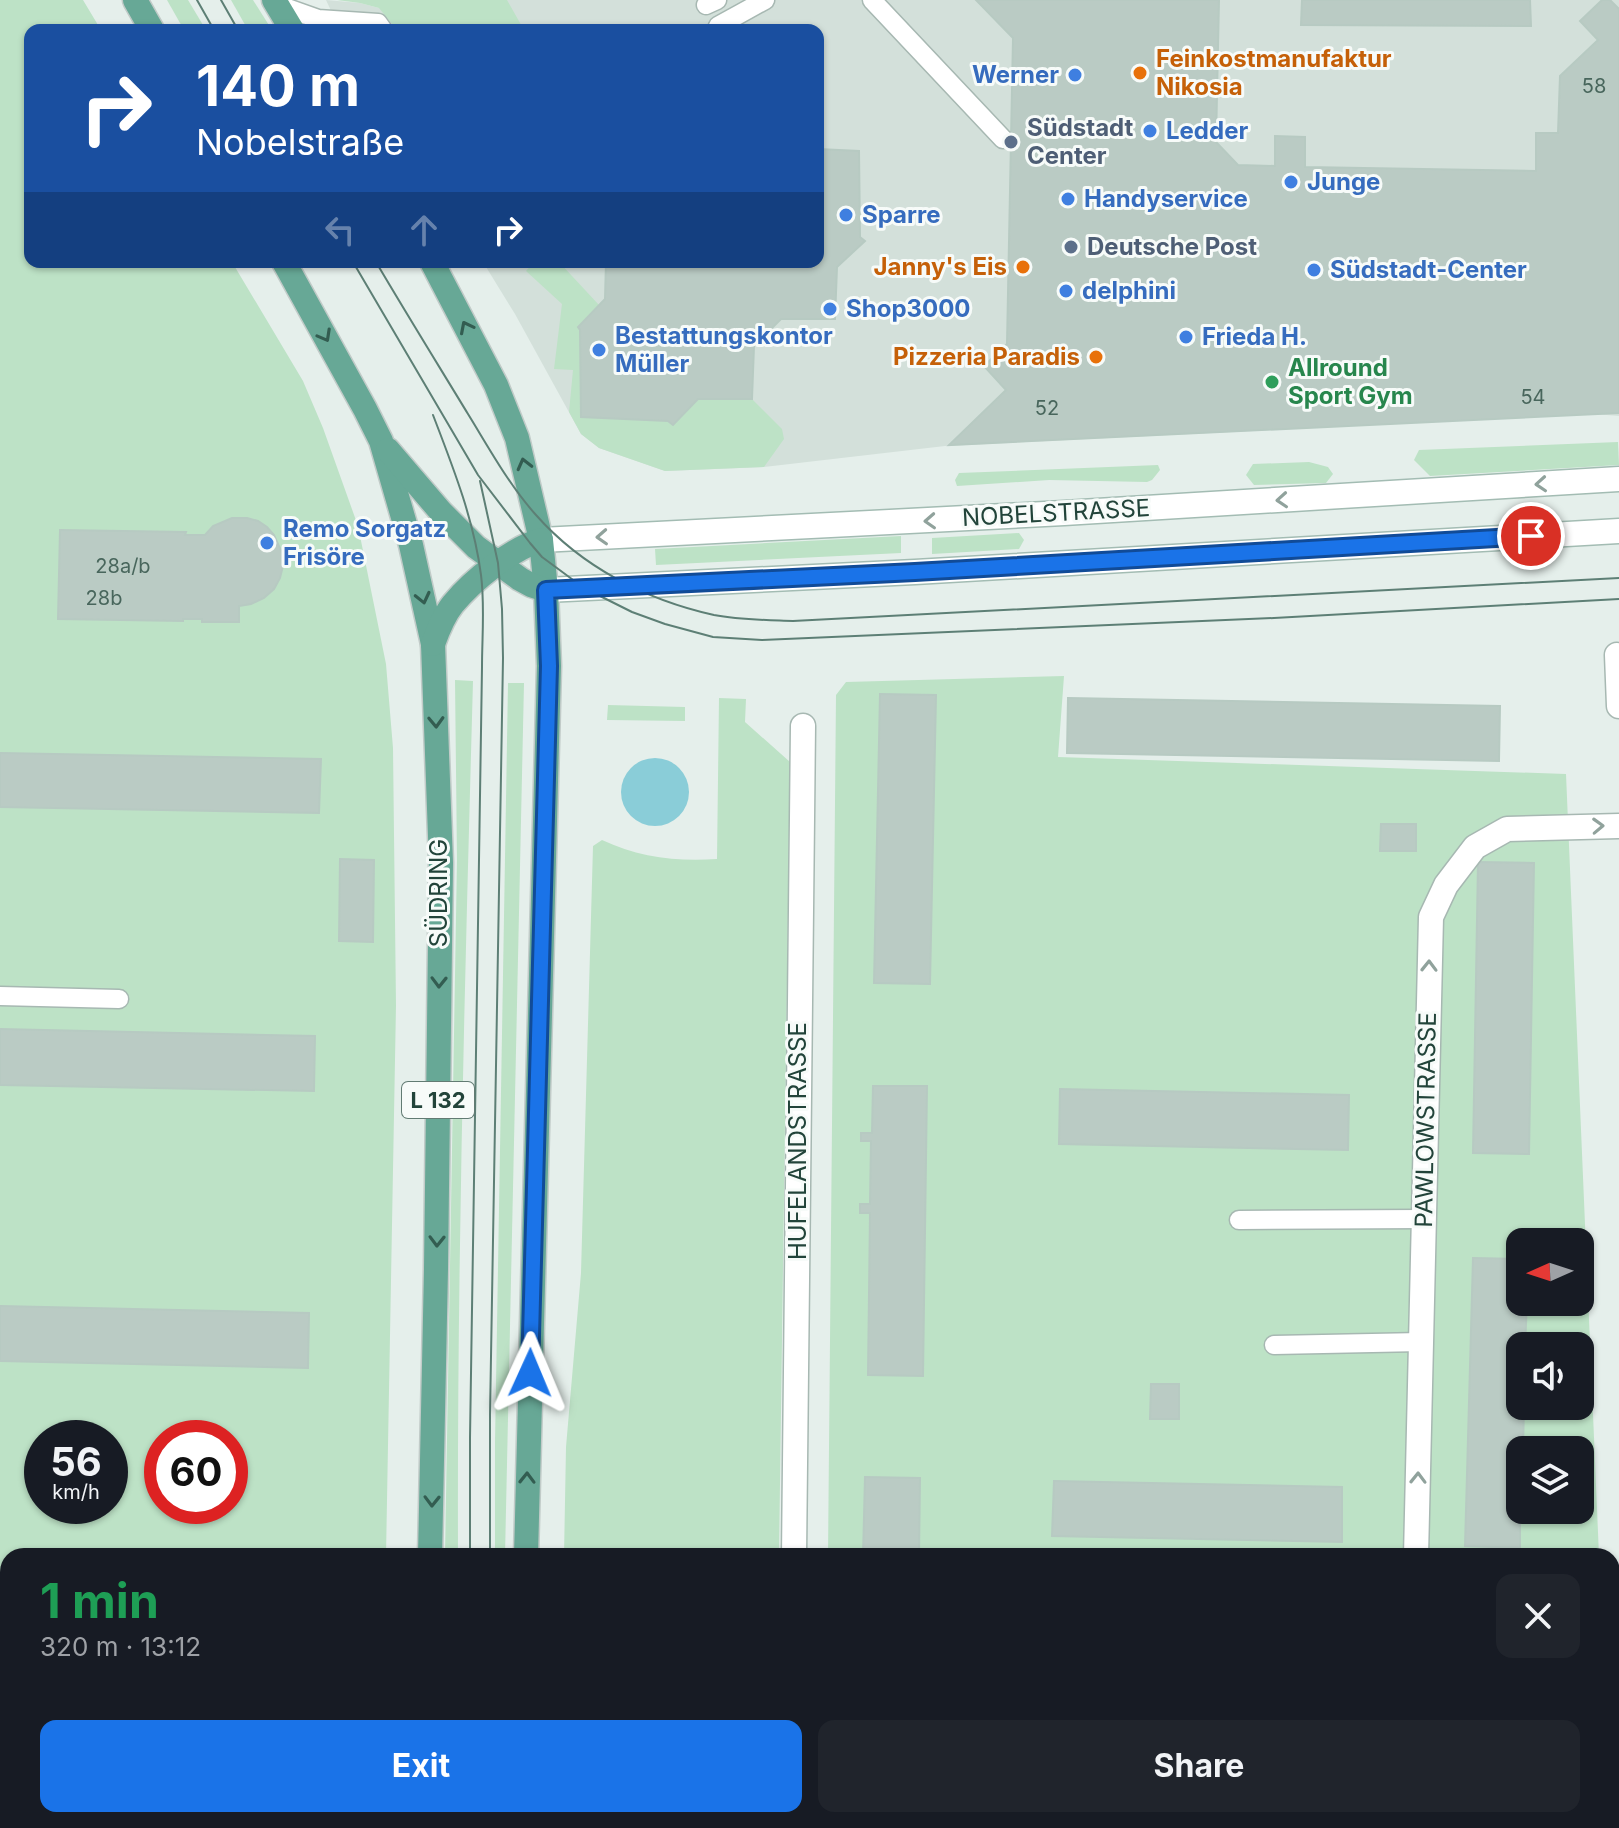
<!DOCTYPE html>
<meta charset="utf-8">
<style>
body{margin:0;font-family:Inter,sans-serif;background:#20242c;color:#f1f3f6;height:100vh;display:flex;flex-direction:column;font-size:30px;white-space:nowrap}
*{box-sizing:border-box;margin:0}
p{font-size:26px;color:#9ea1a6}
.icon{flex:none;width:44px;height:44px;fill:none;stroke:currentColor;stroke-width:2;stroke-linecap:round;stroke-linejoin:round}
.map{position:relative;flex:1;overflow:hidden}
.panel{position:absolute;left:0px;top:1548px;width:1620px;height:280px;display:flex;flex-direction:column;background:#171b24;border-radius:24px 24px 0 0;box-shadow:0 2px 6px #0004}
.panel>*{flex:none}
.hud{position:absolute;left:24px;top:24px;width:800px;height:244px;border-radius:16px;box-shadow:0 2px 6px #0004;background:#1a4fa0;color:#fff;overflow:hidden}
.needle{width:52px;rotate:267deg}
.fabs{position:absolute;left:1506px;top:1228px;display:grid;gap:16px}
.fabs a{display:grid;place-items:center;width:88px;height:88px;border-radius:16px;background:#171b24;box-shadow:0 2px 6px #0004;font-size:40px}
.speed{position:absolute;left:24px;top:1420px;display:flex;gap:16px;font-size:40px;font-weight:700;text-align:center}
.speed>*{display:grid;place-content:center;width:104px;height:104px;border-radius:50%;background:#171b24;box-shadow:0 2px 6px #0004;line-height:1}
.speed small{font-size:20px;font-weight:400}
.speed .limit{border:12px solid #d22;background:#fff;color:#111}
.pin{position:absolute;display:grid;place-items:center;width:68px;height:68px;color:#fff;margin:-34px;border:4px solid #fff;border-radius:50%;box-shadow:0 2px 8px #0007}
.me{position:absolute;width:88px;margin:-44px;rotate:1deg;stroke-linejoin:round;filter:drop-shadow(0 0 6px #0008)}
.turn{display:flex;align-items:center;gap:28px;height:168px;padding:0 40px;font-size:36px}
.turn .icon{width:104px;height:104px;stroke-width:2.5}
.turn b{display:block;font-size:56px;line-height:68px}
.lanes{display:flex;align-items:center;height:76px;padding:0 40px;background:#0003;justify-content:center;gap:40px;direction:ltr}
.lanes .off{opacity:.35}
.round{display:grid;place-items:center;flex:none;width:84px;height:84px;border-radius:16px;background:#20242c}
.head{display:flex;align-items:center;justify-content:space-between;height:136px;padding:0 40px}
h1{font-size:48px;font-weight:700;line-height:60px;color:#1e9e55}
.button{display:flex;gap:16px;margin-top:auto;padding:16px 40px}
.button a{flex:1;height:92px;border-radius:16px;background:#1a73e8;color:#fff;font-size:32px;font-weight:700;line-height:92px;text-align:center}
.button a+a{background:#20242c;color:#f1f3f6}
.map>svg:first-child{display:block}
.built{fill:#d3e0da}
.green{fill:#bde2c6;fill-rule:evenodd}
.water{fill:#8acdd8}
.building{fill:#bacbc4;stroke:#b7cac2;stroke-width:2}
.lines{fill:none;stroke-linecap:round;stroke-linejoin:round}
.lane-casing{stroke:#a7b8b2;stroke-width:21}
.street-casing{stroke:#a7b8b2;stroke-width:27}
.secondary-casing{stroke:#a3bcb3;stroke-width:27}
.primary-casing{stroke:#c1cbc8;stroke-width:27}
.lane{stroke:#fff;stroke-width:18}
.street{stroke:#fff;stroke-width:24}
.secondary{stroke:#fff;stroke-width:24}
.primary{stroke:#67a896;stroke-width:24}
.tram{stroke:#5d7f75;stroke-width:2}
.oneway{stroke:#335d51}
.oneway2{stroke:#90a29c}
.route-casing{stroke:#114b97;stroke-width:20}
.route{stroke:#1a73e8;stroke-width:14}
.food-dot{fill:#e8710a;stroke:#f7fbf9;stroke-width:3}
.shop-dot{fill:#3f7fe0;stroke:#f7fbf9;stroke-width:3}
.service-dot{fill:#5c6f8a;stroke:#f7fbf9;stroke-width:3}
.leisure-dot{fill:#2e9e5b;stroke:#f7fbf9;stroke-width:3}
.labels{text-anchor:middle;stroke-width:6;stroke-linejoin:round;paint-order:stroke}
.number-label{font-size:20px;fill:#48665c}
.shield{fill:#f7fbf9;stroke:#627b73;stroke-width:2}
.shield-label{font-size:22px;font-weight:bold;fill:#22443a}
.food-label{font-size:24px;font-weight:bold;fill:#c56008;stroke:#f7fbf9;text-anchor:end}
.shop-label{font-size:24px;font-weight:bold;fill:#366cbe;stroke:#f7fbf9;text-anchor:start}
.service-label{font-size:24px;font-weight:bold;fill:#4e5e75;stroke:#f7fbf9;text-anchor:start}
.leisure-label{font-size:24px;font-weight:bold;fill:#27864d;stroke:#f7fbf9;text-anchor:start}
.street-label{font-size:24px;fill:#22443a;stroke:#f7fbf9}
</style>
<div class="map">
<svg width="1619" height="1828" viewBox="0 0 1619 1828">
<rect width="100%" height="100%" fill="#e5efeb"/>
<path class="built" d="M326,0l34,3 19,5 56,-8h1184v416l-25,-2 -649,32 -181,21 -99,4 -66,-23 -18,-14 -66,-120 -32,-52h335v-232h-478z"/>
<g class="green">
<path d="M0,0h83l18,30h-71v232h202l71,119 20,47 35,98 28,138 7,84 3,257 -10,551h-378v264h357l-1,8h-364zM42,1438h68v68h-68zM162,1438h68v68h-68z"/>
<path d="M167,0h21l18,30h-22z"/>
<path d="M231,0h22l19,30h-24z"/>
<path d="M337,0h170l17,30h-127l-18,-22 -19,-5z"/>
<path d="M534,262h25l40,43 -21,22 2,3 2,87 86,4 5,4 25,-26h54l30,30 2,10 -20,28 -99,4 -66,-23 -18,-14 -12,-22 4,-42 -19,-1 8,-65 -36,-33z"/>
<path d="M1618,442l1,23 -189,11 -16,-16 5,-10z"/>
<path d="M1309,462l19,5 5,7 -7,9 -72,2 -8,-10 7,-11z"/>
<path d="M1158,465l2,5 -8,10 -5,2 -98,-2 -92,6 -2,-6 4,-7z"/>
<path d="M1019,533l5,7 -5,9 -87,5v-16z"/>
<path d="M901,536v17l-245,12 -1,-16z"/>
<path d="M1064,676l-6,81 508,17 33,782h-771l8,-861 10,-13zM1520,1242h60v60h-60zM1520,1346h60v60h-60zM1520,1450h60v60h-60z"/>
<path d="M455,680l18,1c-8,292 -16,583 -15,875h-13l12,-696z"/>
<path d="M508,683h16l-19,873h-10v-113z"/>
<path d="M719,698l27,1 -1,23 45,40 -11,794h-215l2,-109 15,-174 12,-427 9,-6c36,17 75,22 115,19z"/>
<path d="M608,705l77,2v14l-78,-1z"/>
<path d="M593,1820h183v8h-182z"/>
<path d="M826,1820h784l1,8h-785z"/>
</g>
<circle class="water" cx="655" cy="792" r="34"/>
<g class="building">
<path d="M976,0h243l-3,142 22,23 37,1v-30l30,1v30l231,4v-38h22l2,-57 38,-36 -18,-19 22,-21h8l9,9v404l-670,32 57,-55 -22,-24 23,-22 6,-306z"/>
<path d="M1302,0h228l1,26 -230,-1z"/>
<path d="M818,149l41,2 1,86 5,4 -28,26 -2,52h-54l-27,27 -2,53h-54l-25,26 -5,-4 -87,-4 -1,-87 -2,-3 27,-28 1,-37h212z"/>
<path d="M232,518h15l11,3 9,6 7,8 9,20v11l-3,12 -6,11 -10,9 -13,6 -12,2v16h-37v-3h-19v2l-125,-2 2,-89 126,2 -1,3h20l8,-9z"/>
<path d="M880,694l56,1 -6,289 -56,-1z"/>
<path d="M1068,698l432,8 -1,55 -432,-8z"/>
<path d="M0,753l321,6 -2,54 -319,-6z"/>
<path d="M1381,824h35v27h-36z"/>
<path d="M340,859l34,1 -1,82 -34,-1z"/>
<path d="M1478,862l56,1 -5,291 -56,-1z"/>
<path d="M0,1029l315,7 -1,55 -314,-6z"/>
<path d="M873,1086h54l-4,290 -55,-1 2,-162h-10v-9h10l1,-63h-10v-8h11z"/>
<path d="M1060,1089l289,6 -1,55 -289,-6z"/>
<path d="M1473,1258l47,1v43h7l-2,44h-5v60h4l-1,44h-3v98l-55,-2z"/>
<path d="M0,1306l309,7 -1,55 -308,-7z"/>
<path d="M1151,1384h28v35h-29z"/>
<path d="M865,1477l55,1 -1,78h-56z"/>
<path d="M1054,1481l288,6v55l-290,-6z"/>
<path d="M0,1582h8v56l-8,-1z"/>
<path d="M1460,1820h56l-1,8h-72l16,-1z"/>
</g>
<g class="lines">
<defs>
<g id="lane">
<path d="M872,0l131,139"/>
<path d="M276,4l42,15 60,4 5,7"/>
<path d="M706,5l11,-5"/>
<path d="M718,26l47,-26"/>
<path d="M0,996l119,3"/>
<path d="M1239,1220l184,-1"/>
<path d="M1274,1345l147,-3"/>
</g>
<g id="street">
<path d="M1617,655l2,51"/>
<path d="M794,1556l9,-830"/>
<path d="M1416,1556l15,-639 15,-32 29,-38 32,-18 112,-3"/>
<path d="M790,1828l1,-8"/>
<path d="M1410,1828v-8"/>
</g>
<g id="secondary">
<path d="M541,540l523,-27 555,-34"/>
<path d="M546,590l369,-18 704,-41"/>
</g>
<g id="primary">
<path d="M135,0l17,30"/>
<path d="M274,0l18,30"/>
<path d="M284,262l81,147 16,32 30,104 22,99 8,219 -5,406 -6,287"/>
<path d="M432,262l64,123 21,53 24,102 5,50 3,76 -23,890"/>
<path d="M388,450l53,62 35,35 44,32 11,6 15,5"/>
<path d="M433,644c5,-14 11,-29 20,-40 20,-24 58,-55 88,-64"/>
<path d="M531,1820v8"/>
<path d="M414,1828v-8"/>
</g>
</defs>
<use href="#lane" class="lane-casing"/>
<use href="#street" class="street-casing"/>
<use href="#secondary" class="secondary-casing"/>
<use href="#primary" class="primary-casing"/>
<use href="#lane" class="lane"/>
<use href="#street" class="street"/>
<use href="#secondary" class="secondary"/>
<use href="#primary" class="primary"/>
<g class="tram">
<path d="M197,0l17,30"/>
<path d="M221,0l17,30"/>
<path d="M353,262l125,213 52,68 12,14 42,31 48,24 33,12 48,13 49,3 512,-22 345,-19"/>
<path d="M376,262c30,51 61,101 92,152 21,34 41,71 68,101 46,52 110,85 178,100 26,5 53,5 79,6l826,-43"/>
<path d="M433,415c20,52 41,105 48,160 4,30 1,62 1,92l-12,771v118"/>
<path d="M480,481l18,82 4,46 1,49 -13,757v141"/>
<path d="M470,1820v8"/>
<path d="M490,1828v-8"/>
</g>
</g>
<defs><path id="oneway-chevron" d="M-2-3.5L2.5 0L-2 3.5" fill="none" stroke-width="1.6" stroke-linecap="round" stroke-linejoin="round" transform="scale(2)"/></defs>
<g class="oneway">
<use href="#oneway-chevron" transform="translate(466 327) rotate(-117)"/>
<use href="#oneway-chevron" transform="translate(325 336) rotate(61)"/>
<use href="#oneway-chevron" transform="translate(524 464) rotate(-104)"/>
<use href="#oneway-chevron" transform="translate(423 598) rotate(77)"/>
<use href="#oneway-chevron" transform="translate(436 722) rotate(88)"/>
<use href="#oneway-chevron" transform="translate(439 982) rotate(91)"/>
<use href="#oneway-chevron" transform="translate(437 1241) rotate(91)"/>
<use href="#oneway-chevron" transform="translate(527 1478) rotate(-89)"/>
<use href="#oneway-chevron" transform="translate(432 1501) rotate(91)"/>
</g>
<g class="oneway2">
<use href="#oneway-chevron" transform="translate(1541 484) rotate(176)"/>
<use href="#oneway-chevron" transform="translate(1282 500) rotate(176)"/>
<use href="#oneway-chevron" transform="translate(930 521) rotate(177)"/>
<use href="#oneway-chevron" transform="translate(602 537) rotate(177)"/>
<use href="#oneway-chevron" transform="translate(1598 826) rotate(-2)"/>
<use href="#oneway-chevron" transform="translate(1429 966) rotate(-89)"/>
<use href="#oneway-chevron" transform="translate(1418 1478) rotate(-89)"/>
</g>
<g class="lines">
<defs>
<path id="route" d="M530,1373l19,-707 -3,-76 369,-18 616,-36"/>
</defs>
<use href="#route" class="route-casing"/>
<use href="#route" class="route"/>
</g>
<g class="food-dot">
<circle cx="1140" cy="73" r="8"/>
<circle cx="1023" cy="267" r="8"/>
<circle cx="1096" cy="357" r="8"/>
</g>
<g class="shop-dot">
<circle cx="1075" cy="75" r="8"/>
<circle cx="1150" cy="131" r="8"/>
<circle cx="1291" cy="182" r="8"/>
<circle cx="1068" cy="199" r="8"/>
<circle cx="846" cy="215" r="8"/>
<circle cx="1314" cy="270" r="8"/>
<circle cx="1066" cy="291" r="8"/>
<circle cx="830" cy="309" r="8"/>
<circle cx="1186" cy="337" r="8"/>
<circle cx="599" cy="350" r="8"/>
<circle cx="267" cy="543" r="8"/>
</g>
<g class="service-dot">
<circle cx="1011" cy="142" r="8"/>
<circle cx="1071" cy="247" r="8"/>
</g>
<circle class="leisure-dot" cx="1272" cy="382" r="8"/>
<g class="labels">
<g class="number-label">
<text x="1594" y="93">58</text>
<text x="1533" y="404">54</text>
<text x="1047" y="415">52</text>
<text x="123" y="573">28a/b</text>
<text x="104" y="605">28b</text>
</g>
<rect class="shield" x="402" y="1082" width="72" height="36" rx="6"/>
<g class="shield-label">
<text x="438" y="1108">L 132</text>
</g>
<g class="food-label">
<text x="1156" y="67" text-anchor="start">Feinkostmanufaktur<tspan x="1156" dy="28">Nikosia</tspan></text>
<text x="1007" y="275">Janny's Eis</text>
<text x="1080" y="365">Pizzeria Paradis</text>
</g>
<g class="shop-label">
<text x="1059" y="83" text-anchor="end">Werner</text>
<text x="1166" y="139">Ledder</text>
<text x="1307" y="190">Junge</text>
<text x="1084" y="207">Handyservice</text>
<text x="862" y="223">Sparre</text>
<text x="1330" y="278">Südstadt-Center</text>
<text x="1082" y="299">delphini</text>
<text x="846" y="317">Shop3000</text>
<text x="615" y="344">Bestattungskontor<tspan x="615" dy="28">Müller</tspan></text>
<text x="1202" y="345">Frieda H.</text>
<text x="283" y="537">Remo Sorgatz<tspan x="283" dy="28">Frisöre</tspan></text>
</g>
<g class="service-label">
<text x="1027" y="136">Südstadt<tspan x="1027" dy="28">Center</tspan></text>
<text x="1087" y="255">Deutsche Post</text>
</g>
<g class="leisure-label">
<text x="1288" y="376">Allround<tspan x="1288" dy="28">Sport Gym</tspan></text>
</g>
<g class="street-label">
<text transform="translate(1056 513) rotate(-3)" y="8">NOBELSTRASSE</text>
<text transform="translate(439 893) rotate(-90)" y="8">SÜDRING</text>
<text transform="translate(1426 1120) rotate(-89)" y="8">PAWLOWSTRASSE</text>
<text transform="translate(798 1141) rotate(-90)" y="8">HUFELANDSTRASSE</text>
</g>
</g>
</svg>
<div class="fabs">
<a><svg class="needle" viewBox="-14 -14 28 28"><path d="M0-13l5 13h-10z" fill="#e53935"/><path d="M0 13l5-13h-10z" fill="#9ea1a6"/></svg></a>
<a><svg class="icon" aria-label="sound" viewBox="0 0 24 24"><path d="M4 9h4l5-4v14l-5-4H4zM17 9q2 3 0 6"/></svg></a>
<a><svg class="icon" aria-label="layers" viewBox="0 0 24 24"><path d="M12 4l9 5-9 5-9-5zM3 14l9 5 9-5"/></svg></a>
</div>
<div class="speed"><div>56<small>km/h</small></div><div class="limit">60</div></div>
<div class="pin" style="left:1531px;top:536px;background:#d93025"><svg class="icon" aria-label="arrive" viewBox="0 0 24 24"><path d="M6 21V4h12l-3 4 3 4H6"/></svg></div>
<svg class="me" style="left:530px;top:1373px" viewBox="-20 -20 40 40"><path d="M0-17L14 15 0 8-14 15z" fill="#1a73e8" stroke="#fff" stroke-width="4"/></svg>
<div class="hud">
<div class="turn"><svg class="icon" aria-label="right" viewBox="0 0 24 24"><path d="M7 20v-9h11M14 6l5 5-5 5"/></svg><div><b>140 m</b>Nobelstraße</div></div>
<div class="lanes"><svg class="icon off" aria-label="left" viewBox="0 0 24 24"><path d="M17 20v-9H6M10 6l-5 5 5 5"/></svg><svg class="icon off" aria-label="ahead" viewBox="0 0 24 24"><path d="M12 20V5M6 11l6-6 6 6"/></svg><svg class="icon" aria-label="right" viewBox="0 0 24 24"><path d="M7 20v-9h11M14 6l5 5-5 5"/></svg></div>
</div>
<section class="panel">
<div class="head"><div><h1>1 min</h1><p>320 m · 13:12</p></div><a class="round"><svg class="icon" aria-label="close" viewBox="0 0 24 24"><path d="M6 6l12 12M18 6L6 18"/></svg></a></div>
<div class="button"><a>Exit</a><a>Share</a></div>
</section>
</div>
